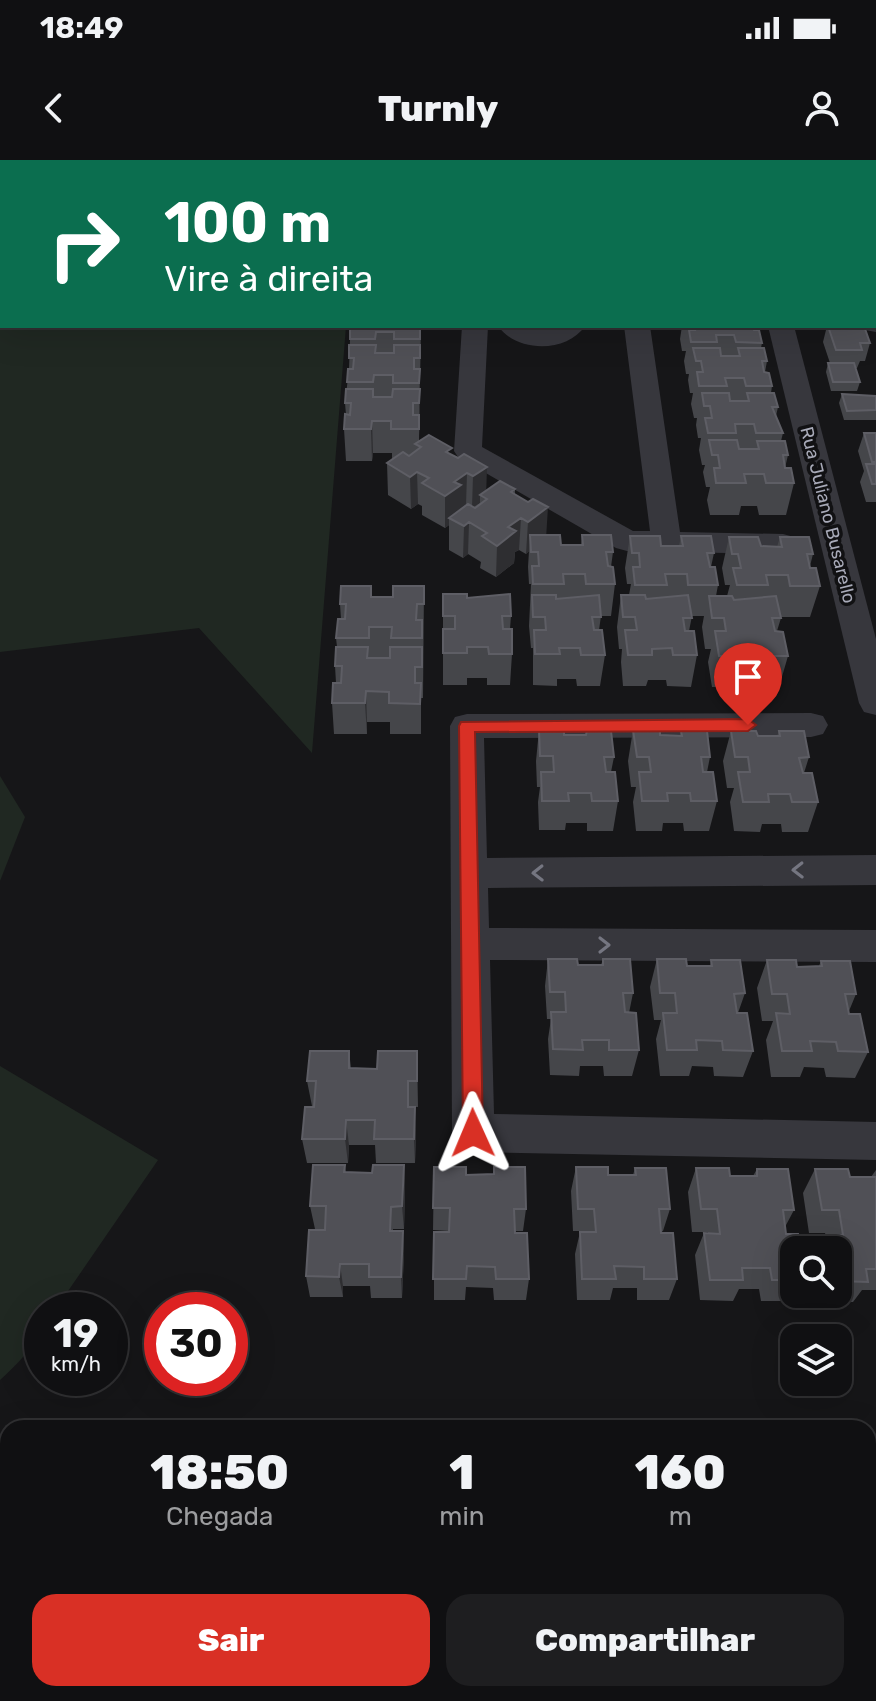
<!DOCTYPE html>
<html lang="pt">
<meta charset="utf-8">
<style>
body{margin:0;font-family:Rubik,sans-serif;background:#1e1e20;color:#f1f3f6;height:100vh;display:flex;flex-direction:column;font-size:30px;white-space:nowrap}
*{box-sizing:border-box;margin:0}
p{font-size:26px;color:#9c9d9f}
.icon{flex:none;width:44px;height:44px;fill:none;stroke:currentColor;stroke-width:2;stroke-linecap:round;stroke-linejoin:round}
.map{position:relative;flex:1;overflow:hidden}
.details{position:absolute;left:0px;top:1260px;width:876px;height:282px;display:flex;flex-direction:column;background:#101012;border-radius:24px 24px 0 0;box-shadow:0 8px 32px #0002,0 0 0 2px #303032}
.details>*{flex:none}
.top-card{position:absolute;left:0px;top:0px;width:876px;height:168px;box-shadow:0 8px 32px #0002,0 0 0 2px #303032;background:#0b6e4f;color:#fff;overflow:hidden}
.buttons{position:absolute;left:780px;top:1076px;display:grid;gap:16px}
.buttons a{display:grid;place-items:center;width:72px;height:72px;border-radius:16px;background:#101012;box-shadow:0 8px 32px #0002,0 0 0 2px #303032;font-size:40px}
.speed{position:absolute;left:24px;top:1132px;display:flex;gap:16px;font-size:40px;font-weight:700;text-align:center}
.speed>*{display:grid;place-content:center;width:104px;height:104px;border-radius:50%;background:#101012;box-shadow:0 8px 32px #0002,0 0 0 2px #303032;line-height:1}
.speed small{font-size:20px;font-weight:400}
.speed .limit{border:12px solid #d22;background:#fff;color:#111}
.pin{position:absolute;display:grid;place-items:center;width:68px;height:68px;color:#fff;margin:-82px -34px;border-radius:50% 50% 50% 0;rotate:-45deg;box-shadow:0 0 8px #0007}
.pin .icon{rotate:45deg}
.me{position:absolute;width:88px;margin:-44px;rotate:359deg;stroke-linejoin:round;filter:drop-shadow(0 0 6px #0008)}
.turn{display:flex;align-items:center;gap:28px;height:168px;padding:0 32px;font-size:36px}
.turn .icon{width:104px;height:104px;stroke-width:2.5}
.turn b{display:block;font-size:56px;line-height:68px}
.eta{display:flex;justify-content:space-evenly;align-items:center;height:136px;text-align:center}
.eta b{font-size:48px;font-weight:800;line-height:56px}
.button{display:flex;gap:16px;margin-top:auto;padding:16px 32px}
.button a{flex:1;height:92px;border-radius:24px;background:#d93025;color:#fff;font-size:32px;font-weight:800;line-height:92px;text-align:center}
.button a+a{background:#1e1e20;color:#f1f3f6}
.status{display:flex;justify-content:space-between;align-items:center;height:56px;padding:0 40px;background:#101012;direction:ltr}
.status svg{height:22px;fill:currentColor}
header{display:flex;justify-content:space-between;align-items:center;height:104px;padding:0 32px;background:#101012;font-size:36px;font-weight:800}
.map>svg:first-child{display:block}
.green{fill:#202822}
.lines{fill:none;stroke-linecap:round;stroke-linejoin:round}
.river{fill:#2c323c;fill-rule:evenodd}
.minor{fill:#37373d;fill-rule:evenodd}
.wall{fill:#45464a}
.shaded-wall{fill:#2e2e31}
.building{fill:#505056;stroke:#5e5e65;stroke-width:2}
.oneway{stroke:#757681}
.route{fill:#d93025;stroke:#8d1f18;stroke-width:2}
.labels{text-anchor:middle;stroke-width:7;stroke-linejoin:round;paint-order:stroke}
.far-street-label{font-size:18px;fill:#a8aab8;stroke:#111113}
</style>
<div class="status"><b>18:49</b><svg viewBox="0 0 49 12"><path d="M0 12V9h3v3zM5 12V6h3v6zM10 12V3h3v9zM15 12V0h3v12zM26 1h20v11H26zM47 4h2v5h-2z"/></svg></div>
<header><svg class="icon" aria-label="back" viewBox="0 0 24 24"><path d="M15 5l-7 7 7 7"/></svg>Turnly<svg class="icon" aria-label="person" viewBox="0 0 24 24"><circle cx="12" cy="8" r="4"/><path d="M4 21q1-7 8-7t8 7"/></svg></header>
<div class="map">
<svg width="876" height="1541" viewBox="0 0 876 1541">
<rect width="100%" height="100%" fill="#161618"/>
<g class="green">
<path d="M0,0h359l-357,2v164h344l-34,427 -113,-125 -199,24z"/>
<path d="M0,616l25,41 -25,64z"/>
<path d="M0,906l158,94 -103,150h-13c0,30 -21,51 -42,70z"/>
<path d="M0,1325l8,9v200h39l-2,7h-45z"/>
<path d="M203,1534h464l3,7h-469z"/>
</g>
<g class="lines">
<path class="river" d="M9,0h43l-45,2z"/>
<g class="minor">
<path d="M493,0h23l1,2h-23z"/>
<rect x="728" y="0" width="22" height="2"/>
<path d="M874,156l2,16 -11,-2 -3,-4h12z"/>
<path d="M462,166h26l-6,121 151,84h17l-26,-205h26l30,206 103,2 11,3 4,7 -4,7 -11,3 -156,-3 -11,-3 -158,-91 -4,-6z"/>
<path d="M498,166h29l15,4 14,-4h29c-18,27 -68,27 -87,0z"/>
<path d="M768,166h26l82,313v76l-12,-3 -5,-9z"/>
<path d="M811,553l12,3 5,9 -5,9 -12,3 -327,1 3,120 389,-3v30l-388,3 1,40 387,2v32l-386,-2 4,154 382,8v38l-403,-8 -15,-6 -6,-13 -2,-407 5,-9 12,-3z"/>
</g>
</g>
<g class="wall">
<rect x="780" y="0" width="76" height="2"/>
<path d="M866,0h10v13h-2v-11h-8z"/>
<rect x="874" y="27" width="2" height="27"/>
<rect x="874" y="77" width="2" height="69"/>
<path d="M352,166h69l-2,115 39,17 28,33 29,-2v5l31,41 15,10h20l1,-10 31,17 -2,15 4,17 -4,32h-10l-2,14 6,25 -5,31h-23l-1,-7h-19v7l-24,-1v-37h-2l-2,-22 2,-42h-2l-1,-17 1,-16 -3,3 -7,-4 -4,2 -1,11 -18,14 -16,-9 1,-6 -13,-8 -5,4 -14,-8v-25l-4,3 -23,-13v-9l-4,-2 -7,5 -23,-14 -1,-32 5,-3v-7h-19l-1,8h-26l-2,-32 2,-14 -1,-12 4,-34 1,-30z"/>
<path d="M682,166h73l-1,4 8,13 -1,5 6,13 -2,11 7,14 -1,7 7,14 -2,9 7,17 -2,8 7,14 -3,13 9,15 -8,32h-27l-2,-9h-16l-2,9h-29l-3,-15 3,-13h-4l-3,-15 2,-7h-3l-3,-15 2,-12h-3l-2,-13 1,-7h-3l-3,-14 2,-11h-3l-2,-13 1,-6h-3l-2,-13 2,-10h-4l-2,-12z"/>
<path d="M827,166h37l6,17 -5,18h-5l-3,7h-2l5,14 -3,9h-26l-5,-19 2,-9h2l-7,-21z"/>
<path d="M842,234l34,2v24h-32l-5,-17z"/>
<path d="M864,273h12v69h-10l-6,-20 4,-11 -6,-20z"/>
<path d="M630,376l31,10h18l2,-10 33,17 -3,14 7,18 -2,11h11l3,-11h-5l-3,-17 7,-31 32,9 16,1 3,-10 33,17 -3,12 10,20 -10,31h-29l-3,-10 3,11 -4,13 11,25 -9,31h-23l-1,-7h-18l-2,7h-23l-4,-25 3,-13h-6l-3,-22 2,-11h-12l-3,15 8,24 -6,32 -24,-1 -1,-6h-18l-2,6h-23l-2,-24 1,-13h-3l-2,-22 4,-32h8l2,-11h-4l-2,-16z"/>
<path d="M424,426l-1,112h-2v36h-31v-12h-23v12h-33l-2,-31 4,-20 -1,-17 2,-19 -1,-9 5,-19 -1,-15 32,-7h21z"/>
<path d="M443,434l24,4 44,18 -1,13 2,25 -2,31h-23v-7h-20v7h-24z"/>
<path d="M539,570l25,5 50,22 -3,15 7,29 -5,30h-26v-8h-21l-1,7h-26l-1,-28 2,-15h-3l-1,-26z"/>
<path d="M633,570l27,5h20l1,-4 29,26 -3,15 10,29 -8,30h-25l-1,-8h-20l-1,8h-26l-3,-29 3,-15h-5l-3,-26z"/>
<path d="M731,571l27,5h19l2,-5 30,26 -5,16 14,29 -10,30h-26l-1,-8h-19l-2,8 -26,-1 -4,-29 4,-14h-7l-4,-27z"/>
<path d="M548,799l30,6h23l2,-6 30,34 -4,20 10,37 -7,26h-28l-1,-10h-23l-1,10 -29,-1 -2,-36 3,-20h-4l-2,-33z"/>
<path d="M657,799l30,7h23l1,-6 34,33 -7,20 15,38 -10,26 -29,-1 -1,-9 -21,-1 -3,10h-29l-4,-37 5,-19h-7l-4,-33z"/>
<path d="M767,800l30,7 22,-1 2,-5 35,33 -7,17v3l19,38 -13,26 -29,-1 -2,-9 -20,-1 -4,10h-29l-5,-37 7,-19h-11l-5,-33z"/>
<path d="M349,891l2,17 26,1 40,-18 1,56h-9l7,25 -1,31h-39l-1,-18h-26l-1,18h-41l-5,-24 10,-33 -5,-25z"/>
<path d="M345,1005l1,7 26,1 32,-8 1,24 -1,40h-11v2h10l1,22 -2,45h-31l-1,-12h-27v11h-33l-4,-21 19,-47h-10l-5,-23z"/>
<path d="M434,1007l32,8 60,34 -3,22h-8l14,48 -3,21h-32l-1,-12 -27,-1 -1,13h-31v-68h15v-1l-16,-1z"/>
<path d="M576,1007l32,8h25l2,-7 35,41 -7,22 -2,1 16,47 -8,21h-32v-12h-24l-3,12h-33l-2,-46 5,-22h9v-1h-16l-2,-40z"/>
<path d="M696,1008l34,8h23l4,-7 37,41 -9,17 1,7 8,16v44h3l-5,7h-31l-2,-12h-20l-6,12 -33,-1 -5,-45 9,-22 4,1v-2h-16l-4,-40z"/>
<path d="M815,1009l35,8h21l5,-7v120h-14l-9,12h-32l-1,-8h18v-44h-20l8,-13 -1,-4h-16l-6,-40z"/>
</g>
<g class="shaded-wall">
<path d="M420,209v52l-1,14v-32z"/>
<path d="M372,261l1,32 -1,8 -1,-32z"/>
<path d="M487,307l-1,31 -6,-3v8l-8,5 1,-32z"/>
<path d="M417,312l1,32 -7,5 -1,-32z"/>
<path d="M467,313l-1,32 -17,13v7l-4,3v-32l9,-14z"/>
<path d="M548,347l-2,32 -16,-4 -1,16 -3,3 2,-32z"/>
<path d="M521,358l-2,32 -4,2 -1,11 -18,14 1,-31 11,-19z"/>
<path d="M469,362l-1,32 -5,4 1,-32z"/>
<path d="M366,531l1,31v12l-2,-31z"/>
<path d="M415,947l1,25 -1,31 -1,-24z"/>
<path d="M346,960l3,25 -1,18 -3,-24z"/>
<path d="M404,1005l1,24 -1,40 -2,-23z"/>
<path d="M403,1071l1,22 -2,45 -1,-21z"/>
<path d="M340,1104l3,22v11l-4,-20z"/>
</g>
<g class="building">
<rect x="373" y="0" width="49" height="2"/>
<rect x="438" y="0" width="48" height="2"/>
<path d="M598,0h48l1,2h-49z"/>
<rect x="662" y="0" width="49" height="2"/>
<path d="M781,0h43l1,2h-43z"/>
<path d="M874,27h2v18l-2,-6z"/>
<rect x="874" y="77" width="2" height="51"/>
<path d="M350,166l70,1v12h-26v-7h-18l-1,7h-25z"/>
<path d="M694,166h59l1,4h5l3,13 -26,-1 -2,-7h-18l1,7h-26l-2,-12h6z"/>
<path d="M828,166h36l6,17h-10l2,7h-26z"/>
<path d="M349,185h27l-1,8h19v-8h26v13h-6v11h6l-1,14h-26v-8h-19l-1,7h-26l1,-13h5l1,-11h-5z"/>
<path d="M693,188h27l1,8h19l-2,-8h26l3,13h-5l2,11 5,1 3,13h-26l-2,-8h-19l2,8h-28l-2,-14h6l-2,-11h-5z"/>
<path d="M828,203h26l6,19h-27z"/>
<path d="M346,229h27v8h19l1,-8h27l-1,14h-6v12h6v14h-28v-8h-19l-1,8h-27l1,-15 5,1 1,-12h-6z"/>
<path d="M702,233h27l1,8h19l-2,-8h27l4,14h-6l11,26h-27l-2,-9h-19l1,9h-28l-3,-15h7l-2,-12h-6z"/>
<path d="M842,234l34,2v14l-29,1z"/>
<path d="M864,273h12v29h-4z"/>
<path d="M429,275l23,13 -6,4 12,6 6,-4 23,13 -14,9 -6,-3 -13,9 7,3 -16,11 -23,-13 7,-5 -12,-6 -7,5 -23,-14 16,-11 6,4 12,-9 -6,-3z"/>
<path d="M709,280h28l2,9h20l-2,-8h28l3,14h-5l2,13h6l3,15h-28l-2,-9h-20l2,9h-30l-2,-15h6l-2,-13h-6z"/>
<path d="M866,304h10v20h-4z"/>
<path d="M500,321l15,8 -4,3 17,10 5,-3 15,8 -20,15 -7,-4 -13,9 8,4 -19,15 -15,-10 5,-3 -18,-11 -5,4 -15,-8 19,-14 7,4 12,-9 -7,-4z"/>
<path d="M530,375h30l1,10h22l-1,-10h29l2,17h-7l2,14 5,1 2,17h-29l-1,-10h-22l1,10h-31l-1,-18h7l-1,-14h-7z"/>
<path d="M630,376h30l1,10h22l-2,-10h30l3,17h-7l3,14h5l3,18h-30l-1,-11h-22l2,11h-32l-2,-18h7l-1,-14h-7z"/>
<path d="M729,377h29l3,9 21,1 -2,-10h29l4,17h-6l3,14h6l4,18h-30l-2,-11h-22l2,10h-31l-4,-17h8l-3,-14h-6z"/>
<path d="M341,426h30v11h22v-11h31v18h-7l-1,16h6v18h-31l1,-11h-23v11h-33l2,-19h7l1,-15h-6z"/>
<path d="M443,434h24v4l43,-4 1,22h-9l1,13h9v25h-23l-1,-7h-21v6h-24v-24h12v-13h-12z"/>
<path d="M532,435h24v4l43,-4 2,22h-9l2,13h8l3,25h-24l-1,-7h-21l1,6h-25l-1,-24h12l-1,-13h-12z"/>
<path d="M621,435h24l1,4 42,-4 4,23h-9l2,13h9l3,24h-24l-1,-7 -20,1v6h-24l-3,-25h12l-2,-13h-12z"/>
<path d="M709,436h23l2,4 42,-4 5,22h-9l3,13 8,1 5,24h-24l-1,-7h-21l1,7h-24l-4,-25h11l-2,-13h-12z"/>
<path d="M336,487h32l-1,11h23v-11h32v20h-7v16h6l-1,21 -31,-1v-11l-23,-1 -1,12h-33l1,-20h8l1,-17h-7z"/>
<path d="M539,570h25v5h22l1,-5 24,1 3,26h-10l2,15h9l3,29h-26l-1,-8h-23l1,8h-27l-1,-29h13l-1,-16h-13z"/>
<path d="M633,570l27,1v4l22,1 -1,-5h26l3,26h-9l2,15h10l4,29h-26l-1,-8h-23l1,8h-26l-3,-29h12l-2,-15h-12z"/>
<path d="M731,571h25l2,5h22l-1,-5h25l5,26 -10,1 4,15h9l6,29h-26l-2,-8h-22l1,8h-26l-5,-30h12l-2,-15h-13z"/>
<path d="M548,799h29l1,6h25v-6h27l3,34h-10l2,19 11,1 3,37h-30v-10h-27l1,10 -30,-1 -2,-37h15l-1,-20h-15z"/>
<path d="M657,799h29l1,7h25l-1,-6h29l5,33 -11,1 3,19h10l6,38 -30,-1 -1,-9 -26,-1 1,10h-30l-4,-37h14l-2,-20h-15z"/>
<path d="M767,800h29l1,7 25,-1 -1,-5h29l6,33h-11l4,20h11l8,38 -30,-1 -2,-9 -26,-1 2,10h-30l-6,-38 14,1 -3,-20h-15z"/>
<path d="M310,891h39v17l28,1 1,-18h39v30h-9v26h7l-1,32h-40l1,-19h-29l-1,19h-43l3,-32h9l2,-26h-9z"/>
<path d="M313,1005h32l-1,7 28,1 1,-8h31l-2,41 -11,1 -1,24h13l-2,46h-32v-13h-29l-1,13 -33,-1 3,-46h16l1,-24h-16z"/>
<path d="M434,1007h32v8l28,-1v-7h31l1,42h-12l1,24h12l2,46h-33l-1,-12 -28,-1 -1,13h-33l1,-47h15l1,-24h-17z"/>
<path d="M576,1007h32v8h28l-1,-7h31l4,41h-11l2,24h12l4,46h-33v-12l-30,-1 2,13h-34l-2,-47h16l-2,-23h-16z"/>
<path d="M696,1008h33l1,8h27v-7h31l6,41h-11l3,24h12l2,16h-6v30h-22l-2,-12h-28l1,12h-33l-6,-47 16,1 -3,-25h-16z"/>
<path d="M815,1009h33l2,8h26v92h-10l2,13 -30,-1v-31h-8l-3,-15h16l-4,-25h-17z"/>
</g>
<defs><path id="oneway-chevron" d="M-2-3.5L2.5 0L-2 3.5" fill="none" stroke-width="1.6" stroke-linecap="round" stroke-linejoin="round" transform="scale(2)"/></defs>
<g class="oneway">
<use href="#oneway-chevron" transform="translate(798 710) rotate(179)"/>
<use href="#oneway-chevron" transform="translate(538 713) rotate(179)"/>
<use href="#oneway-chevron" transform="translate(604 785)"/>
</g>
<path class="route" d="M748,559l8,6 -8,6 -273,1 8,401 -3,7 -7,2 -7,-2 -3,-7 -4,-407 2,-4z"/>
<g class="labels">
<g class="far-street-label">
<text transform="translate(828 355) rotate(76)" y="6">Rua Juliano Busarello</text>
</g>
</g>
</svg>
<div class="buttons">
<a><svg class="icon" aria-label="search" viewBox="0 0 24 24"><circle cx="10" cy="10" r="6"/><path d="M15 15l6 6"/></svg></a>
<a><svg class="icon" aria-label="layers" viewBox="0 0 24 24"><path d="M12 4l9 5-9 5-9-5zM3 14l9 5 9-5"/></svg></a>
</div>
<div class="speed"><div>19<small>km/h</small></div><div class="limit">30</div></div>
<div class="pin" style="left:748px;top:565px;background:#d93025"><svg class="icon" aria-label="arrive" viewBox="0 0 24 24"><path d="M6 21V4h12l-3 4 3 4H6"/></svg></div>
<svg class="me" style="left:473px;top:973px" viewBox="-20 -20 40 40"><path d="M0-17L14 15 0 8-14 15z" fill="#d93025" stroke="#fff" stroke-width="4"/></svg>
<div class="top-card">
<div class="turn"><svg class="icon" aria-label="right" viewBox="0 0 24 24"><path d="M7 20v-9h11M14 6l5 5-5 5"/></svg><div><b>100 m</b>Vire à direita</div></div>
</div>
<section class="details">
<div class="eta">
<div><b>18:50</b><p>Chegada</p></div>
<div><b>1</b><p>min</p></div>
<div><b>160</b><p>m</p></div>
</div>
<div class="button"><a>Sair</a><a>Compartilhar</a></div>
</section>
</div>
